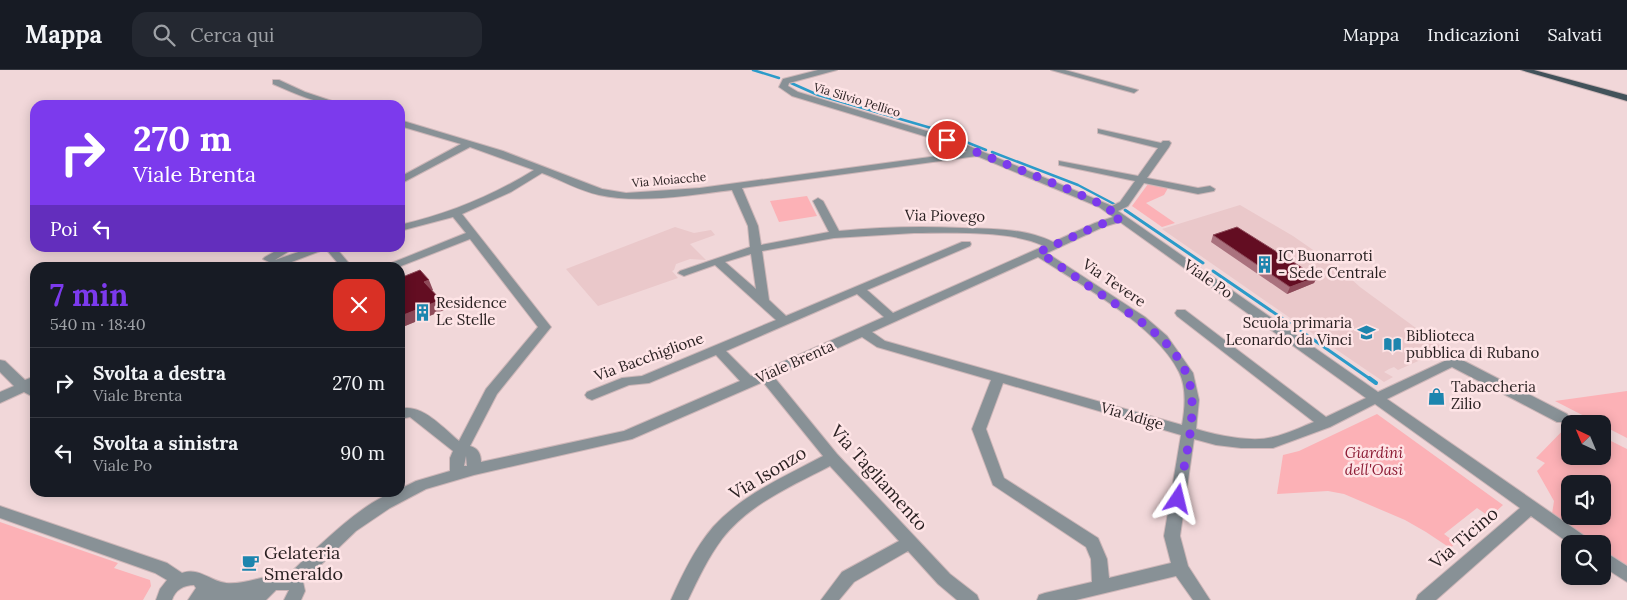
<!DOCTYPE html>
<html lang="it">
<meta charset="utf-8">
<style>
body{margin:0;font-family:Lora,serif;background:#242831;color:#f1f3f6;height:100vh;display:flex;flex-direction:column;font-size:19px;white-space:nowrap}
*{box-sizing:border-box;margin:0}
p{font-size:16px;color:#9ea1a6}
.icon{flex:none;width:28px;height:28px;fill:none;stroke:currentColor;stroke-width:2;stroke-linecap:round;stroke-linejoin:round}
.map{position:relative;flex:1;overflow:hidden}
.sheet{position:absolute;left:30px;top:192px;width:375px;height:235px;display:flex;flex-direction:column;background:#171b24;border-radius:15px;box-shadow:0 2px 12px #0003}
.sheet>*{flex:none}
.hud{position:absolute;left:30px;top:30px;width:375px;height:152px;border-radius:15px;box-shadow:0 2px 12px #0003;background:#7c3aed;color:#fff;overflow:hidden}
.needle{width:32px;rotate:316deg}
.tools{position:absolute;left:1561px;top:345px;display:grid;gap:10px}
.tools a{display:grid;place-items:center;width:50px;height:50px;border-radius:10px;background:#171b24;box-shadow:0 2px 12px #0003;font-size:25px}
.pin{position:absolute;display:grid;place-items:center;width:42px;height:42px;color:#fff;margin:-21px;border:2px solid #fff;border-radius:50%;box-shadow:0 1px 5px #0007}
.me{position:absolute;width:55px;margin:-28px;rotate:10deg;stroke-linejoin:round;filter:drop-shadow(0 0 4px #0008)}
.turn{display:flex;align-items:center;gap:18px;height:105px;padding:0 20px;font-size:22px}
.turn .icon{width:65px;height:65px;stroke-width:2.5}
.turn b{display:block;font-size:35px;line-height:42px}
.then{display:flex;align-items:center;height:48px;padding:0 20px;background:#0003;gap:10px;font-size:19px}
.round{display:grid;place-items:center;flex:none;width:52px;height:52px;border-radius:15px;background:#242831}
.headline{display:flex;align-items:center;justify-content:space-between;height:85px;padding:0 20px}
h1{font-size:30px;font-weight:700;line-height:38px;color:#7c3aed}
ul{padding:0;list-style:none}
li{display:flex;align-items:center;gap:15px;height:70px;padding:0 20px;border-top:1px solid #363941}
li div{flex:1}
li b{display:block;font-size:19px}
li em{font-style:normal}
header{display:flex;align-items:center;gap:30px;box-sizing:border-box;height:70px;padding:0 25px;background:#171b24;border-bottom:1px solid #363941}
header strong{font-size:24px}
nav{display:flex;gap:28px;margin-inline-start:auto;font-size:18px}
.search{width:350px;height:45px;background:#242831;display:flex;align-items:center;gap:12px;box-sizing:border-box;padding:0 18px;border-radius:15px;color:#9ea1a6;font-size:19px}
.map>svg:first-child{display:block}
.built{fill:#eac8ca}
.green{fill:#fcb1b6;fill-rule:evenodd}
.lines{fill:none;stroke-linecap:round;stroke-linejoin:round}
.stream-far2{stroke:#2b9bc9;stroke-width:2.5}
.stream-far1{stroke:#2b9bc9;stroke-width:3}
.stream{stroke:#2b9bc9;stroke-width:4}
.minor-casing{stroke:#cdb6b8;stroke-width:2}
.major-casing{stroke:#cdb6b8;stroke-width:2}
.minor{fill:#889196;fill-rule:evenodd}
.major{fill:#42525a;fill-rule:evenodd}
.wall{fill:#aa727e}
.shaded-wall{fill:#8e4a59}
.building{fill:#630d22;stroke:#8e4a59}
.route{stroke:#7c3aed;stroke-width:9;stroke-dasharray:0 16.2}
.labels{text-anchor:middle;stroke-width:5;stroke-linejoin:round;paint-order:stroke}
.far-street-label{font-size:12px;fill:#281f20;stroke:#fee4e6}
.street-label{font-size:15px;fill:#281f20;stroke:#fee4e6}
.poi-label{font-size:15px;fill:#281f20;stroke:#fee4e6;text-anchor:start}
.park-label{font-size:15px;font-style:italic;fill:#8d1c35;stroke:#fee4e6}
.near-street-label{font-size:18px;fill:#281f20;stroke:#fee4e6}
.near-poi-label{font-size:18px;fill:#281f20;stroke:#fee4e6;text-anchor:start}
</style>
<header>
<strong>Mappa</strong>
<div class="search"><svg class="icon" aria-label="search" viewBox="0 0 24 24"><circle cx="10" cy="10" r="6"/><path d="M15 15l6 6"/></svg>Cerca qui</div>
<nav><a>Mappa</a><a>Indicazioni</a><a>Salvati</a></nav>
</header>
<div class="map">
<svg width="1627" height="530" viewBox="0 0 1627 530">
<rect width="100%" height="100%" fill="#f1d7d9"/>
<g class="built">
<path d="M1240,135l53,31 46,32 21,19 90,66 -10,5 -6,-4 -36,16 -4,-3 -5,2 -5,3 9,5 -9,5 -78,-53 3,-2 -2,-1 -11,-8 -3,2 -131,-91z"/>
<path d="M675,157l19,6 17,-3 4,5 -25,9 16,16 -16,-1 -14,5 -2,6 -2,1 6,7 -80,28 -32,-37z"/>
</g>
<g class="green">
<path d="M1148,114l20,4 -4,7 -18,8 29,20 -13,4 -30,-21z"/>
<path d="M807,126l10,20 -38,6 -9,-21z"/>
<path d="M1627,321v47l-72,-37z"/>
<path d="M1377,344l126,91 -13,12 -13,-9 -33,26 12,9 -6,5 -24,-16 -21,-12 -61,-26 -16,-3 -51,3 6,-39 16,-4z"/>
<path d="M1572,351l5,3h-7v32h32l1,-19 24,12v117l-24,-17 -1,-5h-6l-44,-30 2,-13 -17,-30 8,-8 -9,-5zM1570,414h32v32h-32z"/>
<path d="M0,452l118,41 -4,5 36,12 1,6 -8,14h-143z"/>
</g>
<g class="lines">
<g class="stream-far2">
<path d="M753,0l26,8"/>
<path d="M791,13l27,12 113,33 55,22"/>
<path d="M992,82l86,33 38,20"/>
</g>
<g class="stream-far1">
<path d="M1125,140l78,53"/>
<path d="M1213,201l76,52"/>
<path d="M1301,261l69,48"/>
</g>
<path class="stream" d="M1369,308l7,5"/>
<defs>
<g id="minor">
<path d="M818,0h19l-48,13 -1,3 10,6 152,46 162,68 8,-4 15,-21 -76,-16v-4l79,15 20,-28 -60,-15v-4l63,14 2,-2h6l2,2 -2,4 -22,31 51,10 12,-2 5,3 -1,2 -16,3 -54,-11 -16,23 -10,5 260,181 73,-34 13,3 103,53 2,4 -2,4h-10l-105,-55 -65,32 202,140 2,5h-21l-39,-28 -95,84h-20l2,-5 102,-87 -145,-104 -45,23 -57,21h-32l-25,-3 -22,-6 -14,97 8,30 22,34h-17l-17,-24 -100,24h-39l2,-5 6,-2 47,-11 -1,-23 -5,-12 -93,-62 -21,-56 19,-49 -114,-33 -15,-10 -88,40 63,77 113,120 27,21 2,5h-22l-19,-16 -30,-33 -54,31 -15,18h-18l21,-28 57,-31 -69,-75c-38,20 -81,38 -108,73 -14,19 -24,40 -34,61h-17c11,-25 24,-52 42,-73 30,-33 71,-50 110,-71l-60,-74 -131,57 -158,36 -48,14 -36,19 -34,23 -53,51 2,9 -4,9h-17l5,-10h-13l-10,10h-78l8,-12 -2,-3c-10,0 -19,5 -22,15h-16l4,-11 7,-9 -12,-7 -155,-55v-12l167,57 15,10c18,-6 27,8 44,10 21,2 41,-10 62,-8 22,-20 83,-83 112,-83v-3l16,-8 34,-10v-13l3,-7 -43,-34 -10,2v-10c22,-6 43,19 59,32l27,-52 52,-62 -68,-88 -74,29h-17l87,-35 -13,-16 -53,14v-6c48,-11 92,-29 134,-55l-64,-23 -70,37v-7l61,-33 -61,-18v-6l103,31 99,38 24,4 74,-5 267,-36 -23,-10 -152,-46 -13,-9 4,-8zM977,86l122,51 14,10 -18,6 -42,19c-28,-14 -61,-13 -91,-14 -41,-2 -82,-1 -123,3l-16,-30 -5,-3 -5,3 16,31 -68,13 -3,-19 -16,-38zM542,103c19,7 38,18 57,22 41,9 92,0 133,-5l16,36 2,21 -70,24 -2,2 6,3 31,-11 61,55 -134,56 -20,2 -35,14 -2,3 2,3 5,2 37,-15 20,-2 67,-28 24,26 -116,50 -143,31c0,-8 -3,-14 -11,-16l27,-52 54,-67 -89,-113 49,-22zM1120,152l246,176 -40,19 -141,-107h-8l-2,3 2,3 137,106c-13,5 -27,12 -41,15 -21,6 -57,-2 -77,-8l3,-29 -6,-27 -26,-37 -22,-19 -98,-64 56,-26zM914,163c37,0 97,-3 130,13l-151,67 -26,-23 103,-44 1,-2 -1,-2h-8l-176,74 -17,-16 -7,-49 72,-13zM751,184l5,35 -31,-27zM1038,187c44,29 118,68 141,115 8,16 6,36 3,53l-297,-84 -13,-9zM857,224l27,23 -133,59 -25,-25zM1003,313l178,52 -17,101 7,27 -62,15 -2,-19 -9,-21 -94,-60 -18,-49zM466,386l1,10h-3z"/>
<path d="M1051,0h14l73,20 -4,3z"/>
<path d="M273,10h6l26,12 39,13c-25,0 -48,-11 -71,-21z"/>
<path d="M281,178h13l-19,12 35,-12h15l-2,2 -47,18h-17l10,-6 -6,-3 2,-2z"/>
<path d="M325,178h11l17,20h-11z"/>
<path d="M0,290l5,1 20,19 10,-4v22l-11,-6 -24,11v-11l14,-6 -14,-14z"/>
<path d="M1602,480l25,16v16l-25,-16z"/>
</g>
<path id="major" d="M1521,0h13l93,25v6z"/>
</defs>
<use href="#minor" class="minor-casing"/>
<use href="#major" class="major-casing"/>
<use href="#minor" class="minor"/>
<use href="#major" class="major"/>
</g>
<g class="wall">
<path d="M1213,165l104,42 -3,6 -27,11 -76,-52z"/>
<path d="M400,208l33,12h-2l13,20 -39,16 -5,-6z"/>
</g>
<g class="shaded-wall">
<path d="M1317,207l-3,6 -27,11 3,-7z"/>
<path d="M429,210l4,10 -6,2 -3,-10z"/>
<path d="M441,230l3,10 -39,16 -4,-10z"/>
</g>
<g class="building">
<path d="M1237,157l80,50 -27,10 -77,-52z"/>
<path d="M420,200l9,10 -5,2 17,18 -40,16 -1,-2v-36z"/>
</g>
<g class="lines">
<path class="route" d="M947,70l123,50 33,15 18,13 -22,7 -60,27c21,14 42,29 63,43 38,26 89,54 90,106 1,33 -9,67 -14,98"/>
</g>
<defs>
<symbol id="building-bare" viewBox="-9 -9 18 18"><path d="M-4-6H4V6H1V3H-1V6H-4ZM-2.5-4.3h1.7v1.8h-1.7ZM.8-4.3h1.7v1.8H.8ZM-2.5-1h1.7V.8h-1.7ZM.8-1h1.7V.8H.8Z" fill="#1d85ae" stroke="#fee4e6" stroke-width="2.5" paint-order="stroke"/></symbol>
<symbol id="school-bare" viewBox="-9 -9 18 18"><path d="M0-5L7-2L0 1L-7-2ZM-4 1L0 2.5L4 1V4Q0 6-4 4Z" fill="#1d85ae" stroke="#fee4e6" stroke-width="2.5" paint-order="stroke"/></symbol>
<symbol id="library-bare" viewBox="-9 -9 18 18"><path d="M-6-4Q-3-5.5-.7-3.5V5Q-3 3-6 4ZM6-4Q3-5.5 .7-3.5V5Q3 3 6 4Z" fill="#1d85ae" stroke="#fee4e6" stroke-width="2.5" paint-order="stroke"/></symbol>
<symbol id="shop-bare" viewBox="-9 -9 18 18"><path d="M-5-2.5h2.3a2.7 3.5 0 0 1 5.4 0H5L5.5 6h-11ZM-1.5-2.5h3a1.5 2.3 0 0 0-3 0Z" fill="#1d85ae" stroke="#fee4e6" stroke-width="2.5" paint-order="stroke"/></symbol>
<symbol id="cafe-bare" viewBox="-9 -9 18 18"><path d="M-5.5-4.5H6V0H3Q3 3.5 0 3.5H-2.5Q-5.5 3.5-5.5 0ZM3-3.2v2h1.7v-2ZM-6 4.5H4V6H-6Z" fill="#1d85ae" stroke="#fee4e6" stroke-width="2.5" paint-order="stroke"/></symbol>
</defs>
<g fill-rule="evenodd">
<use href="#building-bare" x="1252" y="182" width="25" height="25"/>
<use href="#building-bare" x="410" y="230" width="25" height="25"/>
<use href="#school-bare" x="1354" y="250" width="25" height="25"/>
<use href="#library-bare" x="1380" y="262" width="25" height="25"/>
<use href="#shop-bare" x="1424" y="314" width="25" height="25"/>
<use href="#cafe-bare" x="238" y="480" width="25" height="25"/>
</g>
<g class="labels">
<g class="far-street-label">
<text transform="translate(857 30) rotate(17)" y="4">Via Silvio Pellico</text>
<text transform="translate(669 110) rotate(-5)" y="4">Via Moiacche</text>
</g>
<g class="street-label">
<text transform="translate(945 146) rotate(1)" y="5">Via Piovego</text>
<text transform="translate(1208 209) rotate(35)" y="5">Viale Po</text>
<text transform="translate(1114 213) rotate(34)" y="5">Via Tevere</text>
<text transform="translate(649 287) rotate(-20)" y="5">Via Bacchiglione</text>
<text transform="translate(795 292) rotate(-24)" y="5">Viale Brenta</text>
<text transform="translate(1132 346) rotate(16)" y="5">Via Adige</text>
</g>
<g class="poi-label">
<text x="1278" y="191">IC Buonarroti<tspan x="1278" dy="17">- Sede Centrale</tspan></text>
<text x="436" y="238">Residence<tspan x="436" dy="17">Le Stelle</tspan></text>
<text x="1352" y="258" text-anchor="end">Scuola primaria<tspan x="1352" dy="17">Leonardo da Vinci</tspan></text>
<text x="1406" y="271">Biblioteca<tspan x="1406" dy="17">pubblica di Rubano</tspan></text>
<text x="1451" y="322">Tabaccheria<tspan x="1451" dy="17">Zilio</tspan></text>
</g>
<g class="park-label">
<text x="1374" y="388">Giardini<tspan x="1374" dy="17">dell'Oasi</tspan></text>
</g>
<g class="near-street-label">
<text transform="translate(768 403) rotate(-31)" y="6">Via Isonzo</text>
<text transform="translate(879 408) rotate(48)" y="6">Via Tagliamento</text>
<text transform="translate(1464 468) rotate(-41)" y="6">Via Ticino</text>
</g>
<g class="near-poi-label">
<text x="264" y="489">Gelateria<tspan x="264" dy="21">Smeraldo</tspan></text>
</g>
</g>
</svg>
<div class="tools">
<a><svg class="needle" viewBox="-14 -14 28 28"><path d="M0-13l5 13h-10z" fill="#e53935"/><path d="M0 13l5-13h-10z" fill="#9ea1a6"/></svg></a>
<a><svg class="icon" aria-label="sound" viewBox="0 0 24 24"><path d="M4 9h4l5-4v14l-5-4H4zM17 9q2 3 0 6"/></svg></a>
<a><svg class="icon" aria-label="search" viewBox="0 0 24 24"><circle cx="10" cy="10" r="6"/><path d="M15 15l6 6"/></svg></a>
</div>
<div class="pin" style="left:947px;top:70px;background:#d93025"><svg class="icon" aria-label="arrive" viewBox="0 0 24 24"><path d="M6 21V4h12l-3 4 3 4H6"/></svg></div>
<svg class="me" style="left:1178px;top:429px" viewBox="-20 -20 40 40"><path d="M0-17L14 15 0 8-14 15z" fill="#7c3aed" stroke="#fff" stroke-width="4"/></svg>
<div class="hud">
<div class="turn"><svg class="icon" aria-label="right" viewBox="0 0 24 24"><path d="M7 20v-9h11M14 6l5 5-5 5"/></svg><div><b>270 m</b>Viale Brenta</div></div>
<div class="then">Poi<svg class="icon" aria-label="left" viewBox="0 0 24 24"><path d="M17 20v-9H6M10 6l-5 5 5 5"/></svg></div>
</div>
<section class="sheet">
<div class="headline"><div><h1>7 min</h1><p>540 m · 18:40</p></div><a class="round" style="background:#d93025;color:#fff"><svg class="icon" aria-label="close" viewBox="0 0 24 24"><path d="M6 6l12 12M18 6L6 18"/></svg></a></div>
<ul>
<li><svg class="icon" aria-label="right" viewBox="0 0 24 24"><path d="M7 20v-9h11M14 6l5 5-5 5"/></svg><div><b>Svolta a destra</b><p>Viale Brenta</p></div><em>270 m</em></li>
<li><svg class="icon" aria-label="left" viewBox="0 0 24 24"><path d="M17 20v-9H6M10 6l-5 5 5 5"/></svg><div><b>Svolta a sinistra</b><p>Viale Po</p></div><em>90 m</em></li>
</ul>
</section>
</div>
